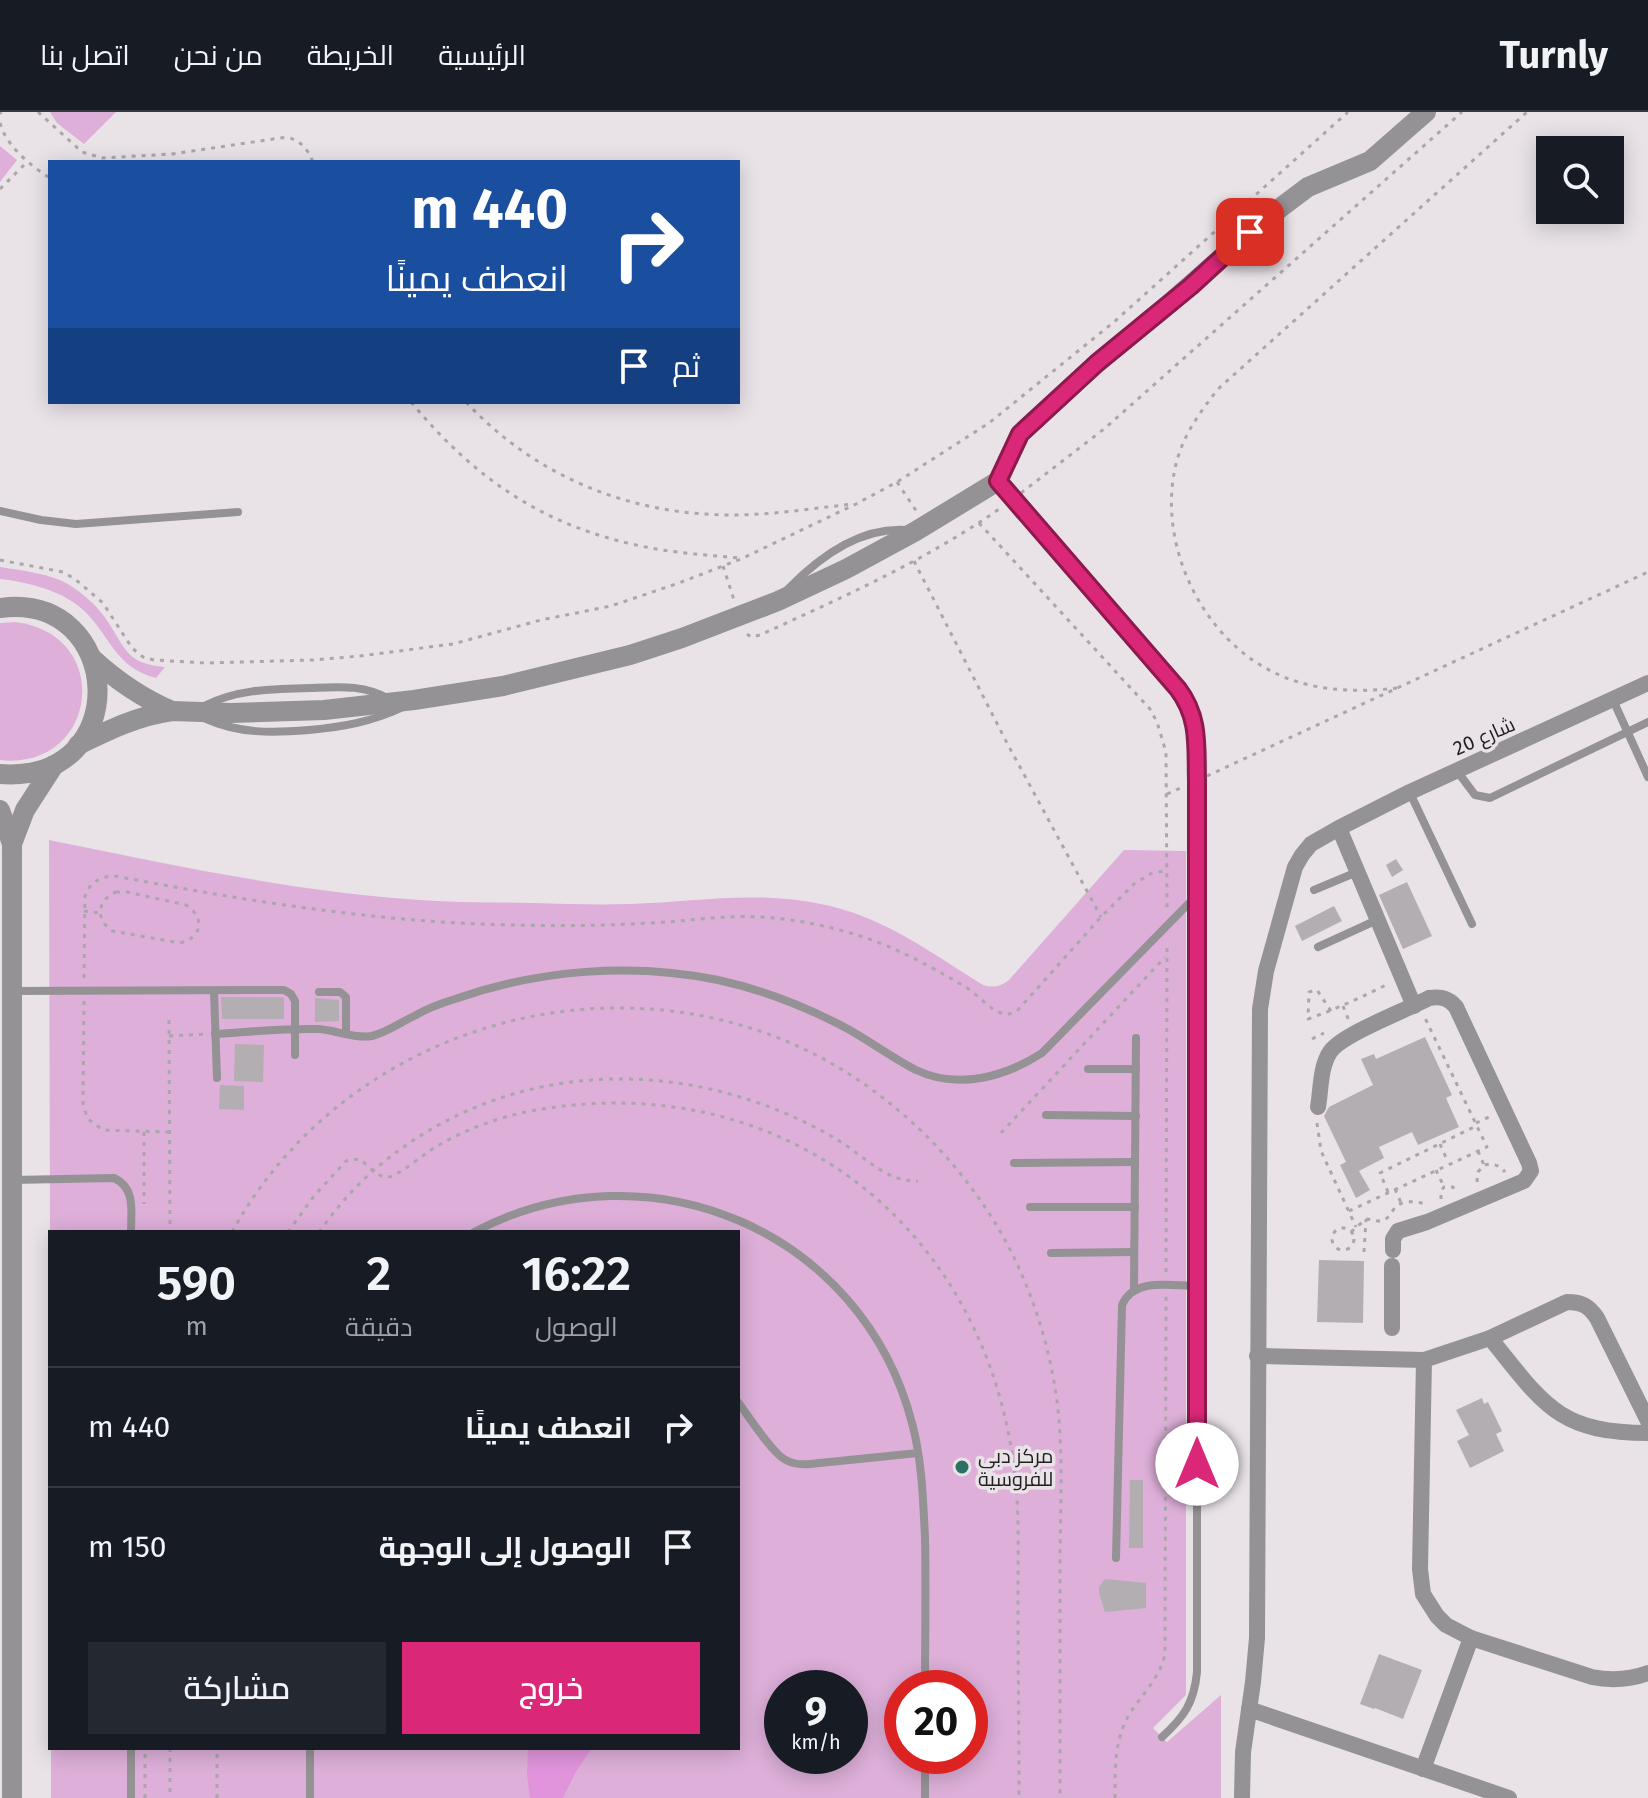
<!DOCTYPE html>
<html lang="ar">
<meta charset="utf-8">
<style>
body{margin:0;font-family:"Fira Sans",Cairo,sans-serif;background:#242831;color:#f1f3f6;direction:rtl;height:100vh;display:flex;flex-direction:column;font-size:30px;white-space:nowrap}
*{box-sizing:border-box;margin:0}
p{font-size:26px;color:#9ea1a6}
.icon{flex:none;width:44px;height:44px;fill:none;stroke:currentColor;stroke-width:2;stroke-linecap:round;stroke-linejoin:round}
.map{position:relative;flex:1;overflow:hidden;direction:ltr}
.details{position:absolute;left:48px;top:1118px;width:692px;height:520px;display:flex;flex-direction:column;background:#171b24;border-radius:0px;box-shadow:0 4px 20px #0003;direction:rtl}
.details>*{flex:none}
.guide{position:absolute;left:48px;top:48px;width:692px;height:244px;border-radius:0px;box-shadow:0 4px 20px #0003;direction:rtl;background:#1a4fa0;color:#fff;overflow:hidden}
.fabs{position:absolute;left:1536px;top:24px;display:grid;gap:16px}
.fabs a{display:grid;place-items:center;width:88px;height:88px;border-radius:0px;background:#171b24;box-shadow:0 4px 20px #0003;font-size:40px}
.speed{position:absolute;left:764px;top:1558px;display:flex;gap:16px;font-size:40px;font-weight:700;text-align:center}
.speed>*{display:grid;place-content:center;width:104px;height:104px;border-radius:50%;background:#171b24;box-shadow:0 4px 20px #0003;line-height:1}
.speed small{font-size:20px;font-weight:400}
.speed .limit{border:12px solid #d22;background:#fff;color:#111}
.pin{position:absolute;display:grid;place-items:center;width:68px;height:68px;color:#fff;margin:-34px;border-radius:16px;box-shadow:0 4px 12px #0006}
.me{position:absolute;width:88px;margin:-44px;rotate:0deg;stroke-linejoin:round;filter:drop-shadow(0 0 6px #0008)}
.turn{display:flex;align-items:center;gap:28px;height:168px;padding:0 40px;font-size:36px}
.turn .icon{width:104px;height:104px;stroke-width:2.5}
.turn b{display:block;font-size:56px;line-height:68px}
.then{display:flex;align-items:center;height:76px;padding:0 40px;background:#0003;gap:16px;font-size:30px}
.eta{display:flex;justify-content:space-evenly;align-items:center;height:136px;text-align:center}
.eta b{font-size:48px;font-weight:600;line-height:56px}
.button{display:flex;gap:16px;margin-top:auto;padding:16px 40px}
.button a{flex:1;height:92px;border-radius:0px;background:#db2777;color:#fff;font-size:32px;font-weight:600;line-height:92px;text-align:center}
.button a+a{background:#242831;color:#f1f3f6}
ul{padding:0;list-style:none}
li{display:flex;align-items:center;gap:24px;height:120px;padding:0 40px;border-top:2px solid #363941}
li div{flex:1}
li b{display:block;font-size:30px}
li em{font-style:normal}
header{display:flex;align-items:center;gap:48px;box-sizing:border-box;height:112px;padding:0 40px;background:#171b24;border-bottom:2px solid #363941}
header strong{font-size:38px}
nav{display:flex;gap:44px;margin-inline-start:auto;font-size:28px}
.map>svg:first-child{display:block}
.green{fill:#ddafd9;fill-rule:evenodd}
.water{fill:#e194db}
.building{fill:#b3aeb2}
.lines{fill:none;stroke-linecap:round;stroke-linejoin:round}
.path{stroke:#aba6aa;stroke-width:3;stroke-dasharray:4 6;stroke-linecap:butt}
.service{stroke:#949294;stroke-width:8}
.minor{stroke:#949294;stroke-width:16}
.tertiary{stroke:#949294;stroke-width:20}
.route-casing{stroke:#8e194d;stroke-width:20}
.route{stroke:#db2777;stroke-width:14}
.poi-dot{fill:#2b7063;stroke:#e9e3e8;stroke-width:3}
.labels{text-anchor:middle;stroke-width:7;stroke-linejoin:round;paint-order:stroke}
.street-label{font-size:20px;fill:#201e20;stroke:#e9e3e8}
.poi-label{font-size:20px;fill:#201e20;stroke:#e9e3e8;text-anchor:start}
</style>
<header>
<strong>Turnly</strong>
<nav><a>الرئيسية</a><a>الخريطة</a><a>من نحن</a><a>اتصل بنا</a></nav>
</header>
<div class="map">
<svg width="1648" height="1686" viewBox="0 0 1648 1686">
<rect width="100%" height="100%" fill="#e9e3e8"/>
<g class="green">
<path d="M50,0h66l-32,32 -27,-21z"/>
<path d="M0,34l17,14 -17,22z"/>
<path d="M0,455c23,4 51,6 71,19 12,8 24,18 32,29 22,29 20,49 62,52l-9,11c-43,-11 -46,-45 -75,-70 -21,-18 -54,-26 -81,-29z"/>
<path d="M15,510c100,12 83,149 -15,138v-137z"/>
<path d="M49,728c129,26 256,54 387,61 33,2 65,1 97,2 32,1 64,2 97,1 77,-3 145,-17 221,8 48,16 90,47 132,73 10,3 17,2 26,-5l115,-130 62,1v844l-33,33 14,14 54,-47v103h-1170v-50h687v-516h-688v14zM782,1576h68v68h-68zM902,1576h68v68h-68z"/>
</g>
<path class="water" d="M528,1636h64l-17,25 -12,25h-33l-3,-24z"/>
<g class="building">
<path d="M1396,747l7,11 -11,7 -6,-12z"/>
<path d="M1407,770l25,54 -29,13 -24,-54z"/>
<path d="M1334,794l8,15 -40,20 -7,-15z"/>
<path d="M221,885h61l2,1v21h-62z"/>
<path d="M315,886l24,2v21l-24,1z"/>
<path d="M1425,925l27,58 -6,3 13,29 -41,18 -6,-13 -33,15 5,11 -25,13 11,19 -14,8 -16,-33 6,-3 -22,-46 5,-9 44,-22 -12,-26 13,-5 2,5z"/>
<path d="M235,932l29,1 -1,37 -29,-1z"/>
<path d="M220,973l24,1v24l-25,-1z"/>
<path d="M1319,1148l45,1 -1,62 -46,-1z"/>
<path d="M1482,1286l2,6 4,-2 14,29 -6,3 8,17 -34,17 -13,-27 12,-6 -13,-25z"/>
<path d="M1130,1368h13v68h-14z"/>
<path d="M1105,1467l41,4v25l-41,4 -6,-19v-6z"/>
<path d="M1379,1542l43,16 -19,49 -28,-11 -1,1 -14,-5z"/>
</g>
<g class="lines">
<g class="path">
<path d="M38,0l44,40 20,6 70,-4 115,-17c14,4 20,11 26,25"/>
<path d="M0,2l1,-2"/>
<path d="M0,11c6,23 31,43 50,55"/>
<path d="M0,77l28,-28"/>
<path d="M411,290c63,76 132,124 230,144 32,7 65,9 98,12"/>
<path d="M466,290c70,75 164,113 266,113 41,0 82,-7 122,-11"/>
<path d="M897,370l20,30"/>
<path d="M1021,381l83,-64 358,-317"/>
<path d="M979,411l160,174 11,12 7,13 9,30 1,156"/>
<path d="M0,448l63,12 12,7 28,24 29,45 11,9 11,3 52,3 107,-3 47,-4 93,-12 88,-24 70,-14 68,-23 62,-24 115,-55 41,-22 92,-59 125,-101 234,-210"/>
<path d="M914,449l93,182 94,174"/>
<path d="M723,454l11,34"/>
<path d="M747,522l4,3 9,-2c83,-38 167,-75 242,-128"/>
<path d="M1397,576c-42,5 -88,3 -126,-17 -73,-37 -117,-135 -93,-214 8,-26 23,-46 40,-68l309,-277"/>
<path d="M1207,664l441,-204"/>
<path d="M1167,682l18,-8"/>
<path d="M116,780h11l59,13c19,12 17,32 -6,38l-68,-12c-17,-12 -15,-31 4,-39z"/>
<path d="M84,799l15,2"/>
<path d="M84,866l1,-82c5,-14 16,-20 30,-20 133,25 259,46 396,49 46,1 92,1 138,-2 27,-1 53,-5 79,-6 40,-2 80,4 119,15 43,12 82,33 120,56 11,7 22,21 34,25 7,3 11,0 17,-3l83,-93 33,-33 18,-11 14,-2"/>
<path d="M84,889l-1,104 5,14 15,11 66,2"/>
<path d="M1343,894l6,15"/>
<path d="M1331,899l-14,-21 -8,2 -1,27c28,-10 54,-22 80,-35"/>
<path d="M169,908l1,212"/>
<path d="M169,924l37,-2"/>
<path d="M1312,927l12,-6"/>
<path d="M1317,1011l4,28 35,76"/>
<path d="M1476,1011l15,-7"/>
<path d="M144,1020v72"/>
<path d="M1001,1021l164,-176"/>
<path d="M1440,1032l8,18"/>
<path d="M1478,1039l6,14"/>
<path d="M1436,1058l8,17"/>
<path d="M1477,1070l1,-10 6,-7c9,-2 15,0 21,7"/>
<path d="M1395,1077l6,14"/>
<path d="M1388,1080l-8,-19 96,-47"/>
<path d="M1441,1087v-8l3,-4h9l3,6"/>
<path d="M1349,1099l138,-64 -62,-129"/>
<circle cx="1343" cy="1127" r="11"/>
<path d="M232,1120c99,-180 319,-265 515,-205 117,35 220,128 271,239 22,48 36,100 41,153 4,50 1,101 1,152 0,75 0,151 0,227"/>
<path d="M288,1120l26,-36 32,-35 13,-2c9,5 19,20 30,18 9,-1 35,-23 45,-29 33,-20 70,-33 108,-39 236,-38 433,109 470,344 8,48 6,97 6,145 0,67 1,133 1,200"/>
<path d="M319,1120c19,-26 40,-51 66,-71 118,-95 275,-105 411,-43 17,8 33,16 48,26 24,16 44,38 74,37"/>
<path d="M1351,1120l15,-13c5,0 9,2 13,2 17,0 8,-27 47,-17"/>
<path d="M1364,1140l2,-33"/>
<path d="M1166,1160l1,-329"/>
<path d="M170,1636v50"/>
<path d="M145,1686v-50"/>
<path d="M217,1686v-50"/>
<path d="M1115,1686c0,-30 -1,-58 15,-85 13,-20 30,-35 35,-59l1,-359"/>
</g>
<g class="service">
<path d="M999,370l13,17 166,190c22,28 18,58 19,92v891c-3,31 -13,45 -35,65"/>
<path d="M0,399l41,9 35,4 162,-12"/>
<path d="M788,477c31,-32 73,-63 120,-59"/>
<path d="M1613,588l35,77"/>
<path d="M204,594c33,-17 68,-17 105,-18 28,-1 55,-4 80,11"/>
<path d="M204,606c35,16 68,15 105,12 33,-3 62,-8 92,-22"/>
<path d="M1457,659l18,24 15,3 158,-76"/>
<path d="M1410,681l62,131"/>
<path d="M1314,778l43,-18"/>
<path d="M1318,835l59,-27"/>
<path d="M11,879l273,-1 7,4 4,7v54"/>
<path d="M214,879l3,87"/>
<path d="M319,880h21l6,5v36"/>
<path d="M215,922c34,-2 69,-6 103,-5 18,1 37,10 54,7 16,-4 29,-14 44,-21 12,-7 26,-12 39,-16 83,-29 177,-37 263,-19 46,10 89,27 130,49 23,13 45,29 68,41 42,20 89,7 126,-17l154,-157"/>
<path d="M1088,957h48"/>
<path d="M1046,1003l90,1"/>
<path d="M1014,1051l121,-1"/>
<path d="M12,1068l102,-2c22,10 17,34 17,54"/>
<path d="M1030,1095h105"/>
<path d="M474,1120c175,-92 388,-1 438,191 10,37 11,76 13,114 1,50 0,101 0,151"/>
<path d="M1051,1141l83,-1"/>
<path d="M1134,1177l2,-251"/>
<path d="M738,1290c11,15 32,48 46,57 8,5 17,6 26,5l108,-11"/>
<path d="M1116,1446l6,-253c12,-28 49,-19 75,-19"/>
<path d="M131,1636v50"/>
<path d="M310,1686v-50"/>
<path d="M925,1686v-42"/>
</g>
<g class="minor">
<path d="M1339,716l75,178"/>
<path d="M1318,995c3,-17 2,-40 12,-55 12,-18 77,-42 99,-54 12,-2 20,0 27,9l73,156 2,8 -7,10 -97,41 -29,9 -5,8v11"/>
<path d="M1392,1216v-62"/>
<path d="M1490,1226c53,65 67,95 158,95"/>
<path d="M1257,1244l167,4 66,-22 77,-36c15,0 22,4 30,16l51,103"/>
<path d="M1424,1248l-4,209 3,25 14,22 9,9 25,13 121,39c20,4 37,3 56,-4"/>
<path d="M1249,1597l260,89"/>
<path d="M1423,1657l48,-131"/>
<path d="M1242,1686l1,-46 10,-70 4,-44 3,-629 6,-38 29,-104 7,-12 9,-11 28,-16 71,-36 238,-109"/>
</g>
<g class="tertiary">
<path d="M0,496c124,-17 136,176 0,166"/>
<path d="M93,547c24,22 49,39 79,52"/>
<path d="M78,633c31,-15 59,-29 94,-34l59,2 93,-3 90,-10 89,-14 127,-31 52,-17 96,-37 68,-32 70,-38 82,-50 22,-47 77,-71 72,-59 68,-60 43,-36 28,-21 62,-26 56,-49"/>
<path d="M0,698l12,34v954"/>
<path d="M12,732l13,-34 29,-45"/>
</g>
</g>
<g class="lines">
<defs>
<path id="route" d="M1197,1352v-683c-1,-35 3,-63 -19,-92l-180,-208 22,-47 77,-71 94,-77 59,-54"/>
</defs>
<use href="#route" class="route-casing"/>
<use href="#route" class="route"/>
</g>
<circle class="poi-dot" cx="962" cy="1355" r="8"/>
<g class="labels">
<g class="street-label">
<text transform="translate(1484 624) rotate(-24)" y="7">شارع 20</text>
</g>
<g class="poi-label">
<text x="978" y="1351">مركز دبي<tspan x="978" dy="23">للفروسية</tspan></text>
</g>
</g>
</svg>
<div class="fabs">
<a><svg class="icon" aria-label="search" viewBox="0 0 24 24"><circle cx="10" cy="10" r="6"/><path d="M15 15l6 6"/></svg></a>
</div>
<div class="speed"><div>9<small>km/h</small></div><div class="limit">20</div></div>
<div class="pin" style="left:1250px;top:120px;background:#d93025"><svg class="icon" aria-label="arrive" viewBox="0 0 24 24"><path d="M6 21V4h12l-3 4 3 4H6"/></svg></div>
<svg class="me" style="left:1197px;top:1352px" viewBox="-20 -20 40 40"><circle r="19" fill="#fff"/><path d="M0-13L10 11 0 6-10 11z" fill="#db2777"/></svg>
<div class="guide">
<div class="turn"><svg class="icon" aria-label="right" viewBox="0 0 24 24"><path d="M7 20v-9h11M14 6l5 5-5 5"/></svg><div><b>440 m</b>انعطف يمينًا</div></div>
<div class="then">ثم<svg class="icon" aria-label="arrive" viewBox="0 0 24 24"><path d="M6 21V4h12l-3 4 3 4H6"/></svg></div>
</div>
<section class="details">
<div class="eta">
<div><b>16:22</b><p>الوصول</p></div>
<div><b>2</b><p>دقيقة</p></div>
<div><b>590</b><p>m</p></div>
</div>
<ul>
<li><svg class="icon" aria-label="right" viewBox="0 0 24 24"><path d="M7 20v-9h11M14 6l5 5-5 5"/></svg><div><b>انعطف يمينًا</b></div><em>440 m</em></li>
<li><svg class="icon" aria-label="arrive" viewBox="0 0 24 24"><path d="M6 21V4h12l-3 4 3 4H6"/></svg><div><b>الوصول إلى الوجهة</b></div><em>150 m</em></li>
</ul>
<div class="button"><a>خروج</a><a>مشاركة</a></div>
</section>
</div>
